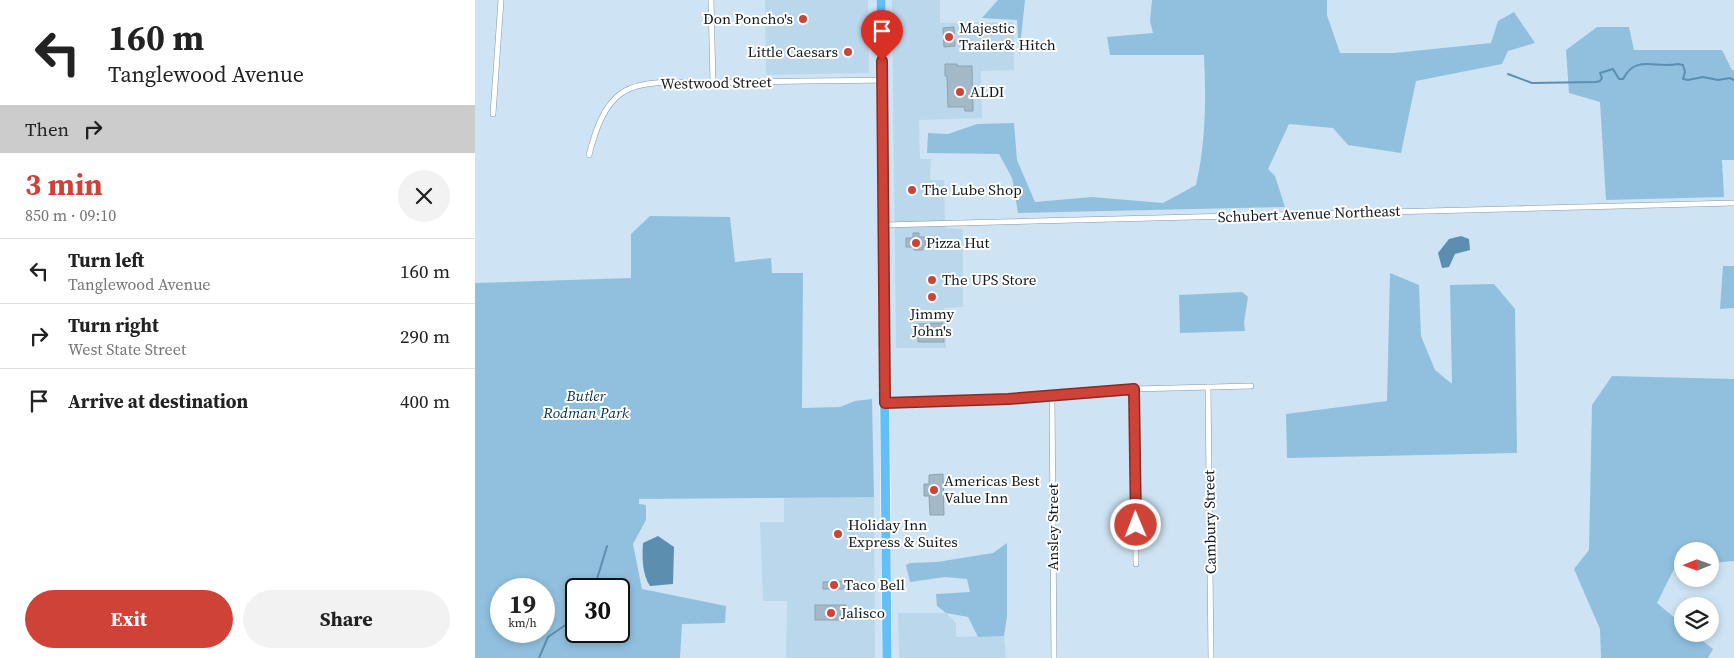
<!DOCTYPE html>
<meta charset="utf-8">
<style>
body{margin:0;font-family:"Source Serif 4",serif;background:#f2f2f2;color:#222;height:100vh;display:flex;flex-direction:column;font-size:19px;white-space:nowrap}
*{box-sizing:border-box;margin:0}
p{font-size:16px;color:#767676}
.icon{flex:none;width:28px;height:28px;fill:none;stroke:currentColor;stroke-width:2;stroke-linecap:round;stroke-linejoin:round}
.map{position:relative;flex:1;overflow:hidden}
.drawer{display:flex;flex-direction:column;background:#fff;width:475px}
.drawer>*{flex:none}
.hud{background:#fff;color:#222;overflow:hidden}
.needle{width:32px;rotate:269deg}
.tools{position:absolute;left:1199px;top:542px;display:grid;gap:10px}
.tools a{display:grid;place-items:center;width:45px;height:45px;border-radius:50%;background:#fff;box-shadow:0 2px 8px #0003;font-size:25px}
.speed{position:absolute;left:15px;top:578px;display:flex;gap:10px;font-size:25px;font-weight:700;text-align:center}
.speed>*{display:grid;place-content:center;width:65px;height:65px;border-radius:50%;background:#fff;box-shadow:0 2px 8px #0003;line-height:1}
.speed small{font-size:12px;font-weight:400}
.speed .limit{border:2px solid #111;border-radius:8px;background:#fff;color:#111}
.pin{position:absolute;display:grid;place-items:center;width:42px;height:42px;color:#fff;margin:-51px -21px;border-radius:50% 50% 50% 0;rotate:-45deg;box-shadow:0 0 5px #0007}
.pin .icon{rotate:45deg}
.me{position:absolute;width:55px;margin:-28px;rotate:359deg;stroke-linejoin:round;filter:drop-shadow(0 0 4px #0008)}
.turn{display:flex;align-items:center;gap:18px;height:105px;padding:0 25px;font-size:22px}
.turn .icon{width:65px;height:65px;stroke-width:2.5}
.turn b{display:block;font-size:35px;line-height:42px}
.then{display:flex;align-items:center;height:48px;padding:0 25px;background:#0003;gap:10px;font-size:19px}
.round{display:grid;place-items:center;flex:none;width:52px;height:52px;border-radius:26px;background:#f2f2f2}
.head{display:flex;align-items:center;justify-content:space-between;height:85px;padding:0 25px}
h1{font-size:30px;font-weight:700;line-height:38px;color:#cf4238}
.cta{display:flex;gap:10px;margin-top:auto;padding:10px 25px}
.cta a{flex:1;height:58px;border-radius:30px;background:#cf4238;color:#fff;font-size:20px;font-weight:700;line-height:58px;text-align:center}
.cta a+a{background:#f2f2f2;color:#222}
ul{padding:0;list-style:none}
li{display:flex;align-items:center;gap:15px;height:65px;padding:0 25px;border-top:1px solid #e0e0e0}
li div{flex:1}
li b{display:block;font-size:19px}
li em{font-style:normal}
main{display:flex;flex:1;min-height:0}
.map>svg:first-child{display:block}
.built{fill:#bbd7ec}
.green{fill:#91c0df;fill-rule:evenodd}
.water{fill:#5b8eaf}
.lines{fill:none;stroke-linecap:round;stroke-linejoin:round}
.stream{stroke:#5b8eaf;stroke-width:2}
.building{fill:#a4b9c8;stroke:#8da2b0}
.street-casing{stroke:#8398a7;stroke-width:6}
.highway-casing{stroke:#fff;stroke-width:10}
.street{stroke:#fff;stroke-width:5}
.highway{stroke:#63bff7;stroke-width:9}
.route-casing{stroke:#872b24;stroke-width:12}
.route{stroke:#cf4238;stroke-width:9}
.poi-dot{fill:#cf4238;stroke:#fff;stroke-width:2}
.labels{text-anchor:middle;stroke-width:4;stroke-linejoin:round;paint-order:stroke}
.poi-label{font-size:15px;fill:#131b20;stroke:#fff;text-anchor:start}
.street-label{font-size:15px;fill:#131b20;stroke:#fff}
.park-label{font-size:15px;font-style:italic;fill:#043148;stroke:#fff}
</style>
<main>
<section class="drawer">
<div class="hud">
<div class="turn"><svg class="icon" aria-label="left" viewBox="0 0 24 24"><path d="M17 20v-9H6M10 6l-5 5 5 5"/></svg><div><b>160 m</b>Tanglewood Avenue</div></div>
<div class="then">Then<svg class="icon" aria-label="right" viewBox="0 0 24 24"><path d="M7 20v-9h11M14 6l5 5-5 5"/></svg></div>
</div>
<div class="head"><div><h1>3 min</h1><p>850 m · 09:10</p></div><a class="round"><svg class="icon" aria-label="close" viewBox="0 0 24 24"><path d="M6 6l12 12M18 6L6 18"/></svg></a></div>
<ul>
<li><svg class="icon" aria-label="left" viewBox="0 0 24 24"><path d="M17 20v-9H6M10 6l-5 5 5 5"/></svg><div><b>Turn left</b><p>Tanglewood Avenue</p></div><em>160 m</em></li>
<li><svg class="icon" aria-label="right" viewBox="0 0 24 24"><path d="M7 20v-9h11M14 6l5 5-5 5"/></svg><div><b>Turn right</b><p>West State Street</p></div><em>290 m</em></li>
<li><svg class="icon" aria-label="arrive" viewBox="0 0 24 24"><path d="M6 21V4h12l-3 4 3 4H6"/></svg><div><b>Arrive at destination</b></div><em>400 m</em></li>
</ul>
<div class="cta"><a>Exit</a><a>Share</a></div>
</section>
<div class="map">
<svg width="1259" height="658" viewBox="0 0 1259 658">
<rect width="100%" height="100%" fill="#cee4f4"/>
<g class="built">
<path d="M290,0h103l1,73 -103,2z"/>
<path d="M417,0h48v23l73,-1 1,48 -33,1 1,47 -63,2 1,39h11l-1,21h14l1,48 18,1v78l-19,1 2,40h-50z"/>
<path d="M309,497h90l1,161h-89l1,-57h-24l-3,-79h24z"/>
<path d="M423,613h48l10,10v14l48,-1 2,22h-107z"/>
</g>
<g class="green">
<path d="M523,0h27l-6,57 -2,-37 -35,-2z"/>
<path d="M677,0h175v15l13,38h54l97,-10 7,-22 16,-9 21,31 -27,8 -6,13 -86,17 -15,72 -53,-8 -15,-17 -44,-4 -21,45 7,7 10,31 -267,6 -6,-35 -13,-24 -72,-1 1,-20 20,1 29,-10 37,-1 3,37 18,42 57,-5 71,6 33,-18c10,-43 10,-86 8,-130h-94l-3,-18 46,-4 -3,-12z"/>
<path d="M1122,27h32l5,23h88l10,20h2v90h-12l2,37 -118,3 -6,-98 -31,-9 -3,-43z"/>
<path d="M175,216l80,1 5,45 36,-4 1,15h31l-1,135 38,-1 15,-6 17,-2 2,98 -235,2v5l7,1v15l-13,24 9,45 84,17 -1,17 -43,1 -2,34h-205v-375l156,-5v-44zM26,589h43v42h-43zM101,589h43v42h-43z"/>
<path d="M1248,266h11v42l-14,1z"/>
<path d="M915,273l29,12 2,51 14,34 17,14 -2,-99 44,-1 21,25 2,144 -230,5 -1,-44 101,-13z"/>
<path d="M767,292l6,5 -4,25 1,9 -65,2 -1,-38z"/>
<path d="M1137,376l122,3v182l-24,2v-12h-27l-1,15 -7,1 -18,36 25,21 1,10h11l19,15 -5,9h-107l-1,-29 -26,-60 15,-19 3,-145z"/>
<path d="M532,543v74l-3,19 -26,1 -10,-20 -22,-4 -9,-7 -1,-12 34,-2 -3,-13 -22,-2 -35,5 -4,-17 4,-2 27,-1 56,-9z"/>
</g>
<g class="water">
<path d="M986,236l8,3 1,11 -15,4 -6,13 -7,1 -4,-15 11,-14z"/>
<path d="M183,536l16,11 -1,37 -23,2c-8,-12 -8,-29 -7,-43z"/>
</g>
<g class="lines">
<g class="stream">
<path d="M1033,74l24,9 64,-1 4,-1 2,-3 -2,-5 13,-4 6,10h4c13,-25 32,-10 55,-15l5,1 2,7 -2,7 5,1 15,-3 15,3 12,-2 4,2"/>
<path d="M119,589l13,-43"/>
<path d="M64,658l9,-21 19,-13 5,-25h4"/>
</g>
</g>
<g class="building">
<path d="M479,27l1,19 -11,1 -1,-19z"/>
<path d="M470,64h12v2h15l1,45h-8l-1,-4h-16l-1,-31h-2z"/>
<path d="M438,233h6v4h7v10h-3v3h-9v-3h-8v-9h7z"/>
<path d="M468,323l1,19h-26v-18z"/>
<path d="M468,474l1,41h-14l-1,-19h-5v-12h5v-9z"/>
<path d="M369,581v8h-21v-7z"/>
<rect x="340" y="605" width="31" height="15"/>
</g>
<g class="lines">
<defs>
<g id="street">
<path d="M236,0l2,83"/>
<path d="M18,114l8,-114"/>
<path d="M114,155c6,-23 14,-50 34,-63 23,-14 64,-9 91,-9 56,-2 112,-2 168,-3"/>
<path d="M409,225l850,-22"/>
<path d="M733,387l3,271"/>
<path d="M659,389l2,175"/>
<path d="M577,396l2,262"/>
<path d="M410,403l123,-4 126,-10 117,-3"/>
</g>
<path id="highway" d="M406,0l6,658"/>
</defs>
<use href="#street" class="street-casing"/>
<use href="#highway" class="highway-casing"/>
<use href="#street" class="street"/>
<use href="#highway" class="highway"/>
</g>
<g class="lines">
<defs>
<path id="route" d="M407,61l3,342 123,-4 126,-10 2,136"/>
</defs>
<use href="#route" class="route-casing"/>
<use href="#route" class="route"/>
</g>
<g class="poi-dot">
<circle cx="328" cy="19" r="5"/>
<circle cx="474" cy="37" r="5"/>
<circle cx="373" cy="52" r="5"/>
<circle cx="485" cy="92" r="5"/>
<circle cx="437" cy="190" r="5"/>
<circle cx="441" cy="243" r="5"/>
<circle cx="457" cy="280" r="5"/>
<circle cx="457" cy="297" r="5"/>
<circle cx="459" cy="490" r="5"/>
<circle cx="363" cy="534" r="5"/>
<circle cx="359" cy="585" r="5"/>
<circle cx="356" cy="613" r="5"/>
</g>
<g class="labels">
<g class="poi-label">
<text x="318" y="24" text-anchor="end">Don Poncho's</text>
<text x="484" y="33">Majestic<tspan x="484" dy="17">Trailer&amp; Hitch</tspan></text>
<text x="363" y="57" text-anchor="end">Little Caesars</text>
<text x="495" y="97">ALDI</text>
<text x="447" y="195">The Lube Shop</text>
<text x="451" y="248">Pizza Hut</text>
<text x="467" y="285">The UPS Store</text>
<text x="457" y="319" text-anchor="middle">Jimmy<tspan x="457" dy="17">John's</tspan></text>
<text x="469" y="486">Americas Best<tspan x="469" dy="17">Value Inn</tspan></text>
<text x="373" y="530">Holiday Inn<tspan x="373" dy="17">Express &amp; Suites</tspan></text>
<text x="369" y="590">Taco Bell</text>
<text x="366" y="618">Jalisco</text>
</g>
<g class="street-label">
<text transform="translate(241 83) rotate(-1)" y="5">Westwood Street</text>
<text transform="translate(834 214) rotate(-2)" y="5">Schubert Avenue Northeast</text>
<text transform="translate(735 522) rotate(-91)" y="5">Cambury Street</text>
<text transform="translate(578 527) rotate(-90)" y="5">Ansley Street</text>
</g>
<g class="park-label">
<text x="111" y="401">Butler<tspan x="111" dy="17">Rodman Park</tspan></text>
</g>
</g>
</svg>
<div class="tools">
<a><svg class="needle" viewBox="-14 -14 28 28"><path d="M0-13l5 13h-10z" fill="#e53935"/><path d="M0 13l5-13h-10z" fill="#767676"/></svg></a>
<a><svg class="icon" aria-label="layers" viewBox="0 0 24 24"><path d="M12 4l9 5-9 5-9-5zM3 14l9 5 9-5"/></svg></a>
</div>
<div class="speed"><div>19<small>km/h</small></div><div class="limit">30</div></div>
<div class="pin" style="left:407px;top:61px;background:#d93025"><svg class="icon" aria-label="arrive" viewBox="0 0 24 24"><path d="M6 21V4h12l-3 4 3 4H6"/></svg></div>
<svg class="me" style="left:661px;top:525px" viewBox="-20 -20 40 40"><circle r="17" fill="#cf4238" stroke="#fff" stroke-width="3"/><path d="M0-11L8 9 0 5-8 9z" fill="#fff"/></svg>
</div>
</main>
